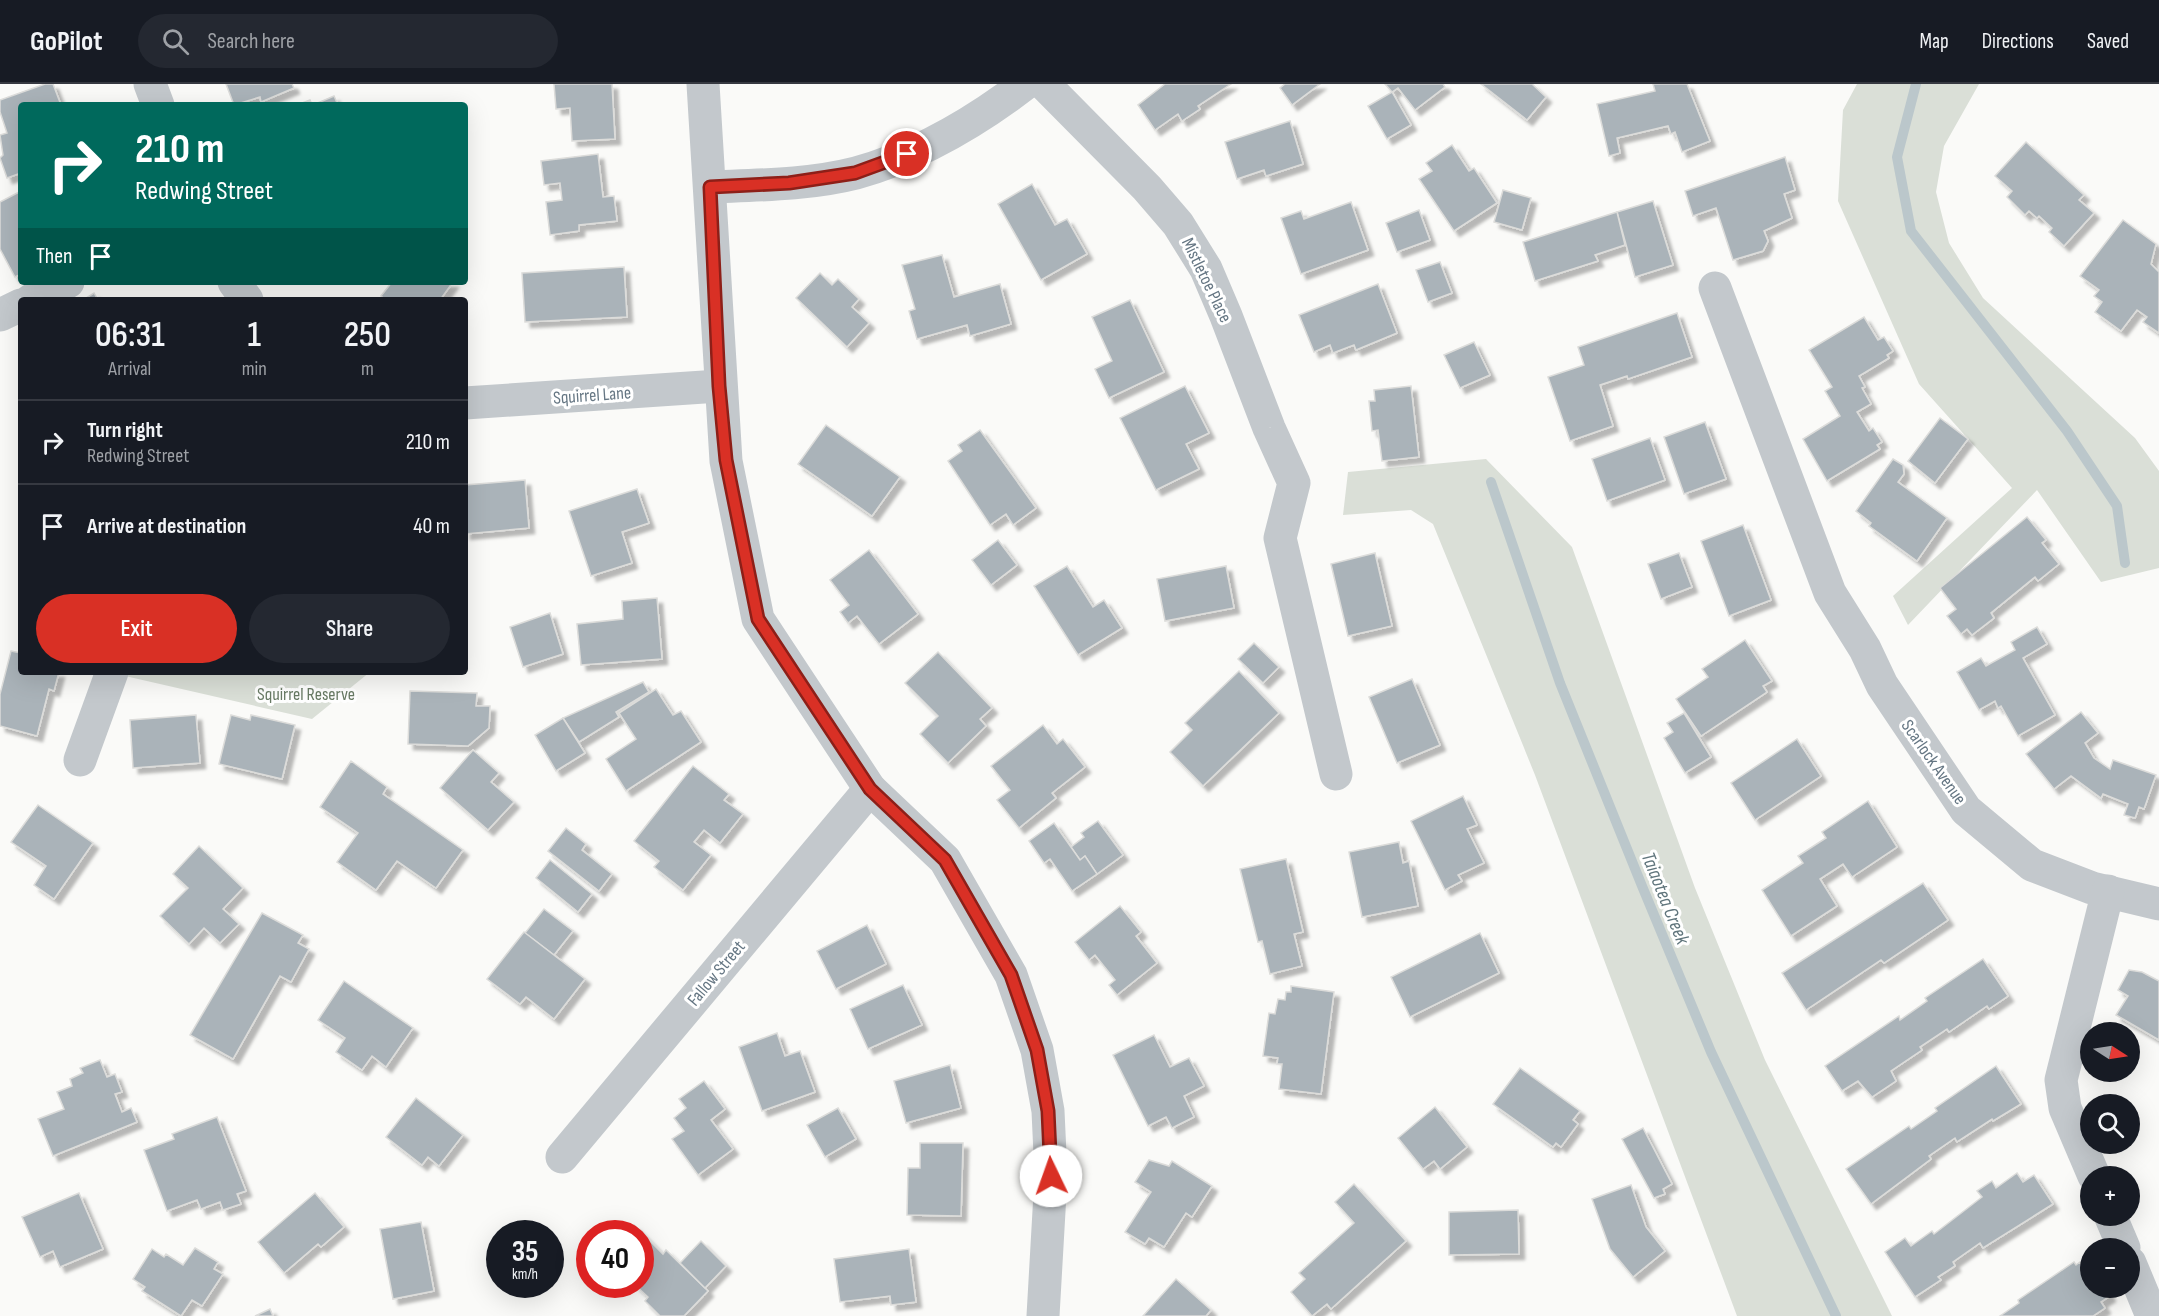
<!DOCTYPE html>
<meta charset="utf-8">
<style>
body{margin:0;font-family:"Sofia Sans Condensed",sans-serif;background:#242831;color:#f1f3f6;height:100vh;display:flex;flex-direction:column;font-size:22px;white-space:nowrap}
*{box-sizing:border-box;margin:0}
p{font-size:20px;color:#9ea1a6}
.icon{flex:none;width:33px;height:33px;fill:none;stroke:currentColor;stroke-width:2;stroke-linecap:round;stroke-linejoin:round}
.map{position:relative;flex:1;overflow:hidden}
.panel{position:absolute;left:18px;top:213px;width:450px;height:378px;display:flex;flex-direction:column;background:#171b24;border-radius:6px;box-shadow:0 6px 24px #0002}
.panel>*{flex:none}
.hud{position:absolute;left:18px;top:18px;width:450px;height:183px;border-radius:6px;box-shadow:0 6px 24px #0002;background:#00695c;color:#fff;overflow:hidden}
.needle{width:39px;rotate:102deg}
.controls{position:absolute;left:2080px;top:938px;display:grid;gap:12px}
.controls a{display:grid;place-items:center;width:60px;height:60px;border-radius:50%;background:#171b24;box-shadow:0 6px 24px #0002;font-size:30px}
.speed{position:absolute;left:486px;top:1136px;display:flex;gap:12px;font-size:30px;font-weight:700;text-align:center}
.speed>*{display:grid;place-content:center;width:78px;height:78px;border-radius:50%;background:#171b24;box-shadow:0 6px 24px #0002;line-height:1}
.speed small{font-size:15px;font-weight:400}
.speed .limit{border:9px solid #d22;background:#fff;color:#111}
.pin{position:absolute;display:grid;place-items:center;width:51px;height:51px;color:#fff;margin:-26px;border:3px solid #fff;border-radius:50%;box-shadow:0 2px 6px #0007}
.me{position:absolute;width:66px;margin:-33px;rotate:357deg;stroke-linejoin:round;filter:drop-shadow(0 0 4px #0008)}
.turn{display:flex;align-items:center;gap:21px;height:126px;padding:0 18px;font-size:27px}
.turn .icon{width:78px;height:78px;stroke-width:2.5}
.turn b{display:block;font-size:42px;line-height:51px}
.then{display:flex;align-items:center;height:57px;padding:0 18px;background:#0003;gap:12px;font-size:22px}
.eta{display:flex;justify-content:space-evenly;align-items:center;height:102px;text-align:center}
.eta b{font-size:36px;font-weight:600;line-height:42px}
.primary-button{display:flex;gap:12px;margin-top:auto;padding:12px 18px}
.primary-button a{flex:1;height:69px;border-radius:36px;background:#d93025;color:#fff;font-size:24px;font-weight:600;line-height:69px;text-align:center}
.primary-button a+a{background:#242831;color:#f1f3f6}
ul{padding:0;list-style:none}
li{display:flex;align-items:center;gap:18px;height:84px;padding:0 18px;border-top:2px solid #363941}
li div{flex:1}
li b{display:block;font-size:22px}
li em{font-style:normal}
header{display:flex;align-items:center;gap:36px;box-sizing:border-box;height:84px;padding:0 30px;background:#171b24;border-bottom:2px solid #363941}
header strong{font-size:28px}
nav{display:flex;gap:33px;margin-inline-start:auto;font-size:21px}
.search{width:420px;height:54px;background:#242831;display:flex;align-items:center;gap:15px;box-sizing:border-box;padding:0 21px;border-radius:33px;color:#9ea1a6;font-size:22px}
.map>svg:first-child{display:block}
.green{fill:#dadfd7}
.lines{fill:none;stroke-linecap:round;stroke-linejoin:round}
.stream{stroke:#bbc7cb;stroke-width:10}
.building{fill:#aab3b9;stroke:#dcdcda;stroke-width:1.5;filter:url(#shadow)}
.minor{stroke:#c3c8cc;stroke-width:33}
.route-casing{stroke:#8d1f18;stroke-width:15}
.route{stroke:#d93025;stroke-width:10}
.labels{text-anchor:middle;stroke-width:6;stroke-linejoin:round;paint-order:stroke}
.street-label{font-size:18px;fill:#657683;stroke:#fff}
.park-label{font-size:18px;fill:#687a64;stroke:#fff}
.water-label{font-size:20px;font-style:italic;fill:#60757c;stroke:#fff}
</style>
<header>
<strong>GoPilot</strong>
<div class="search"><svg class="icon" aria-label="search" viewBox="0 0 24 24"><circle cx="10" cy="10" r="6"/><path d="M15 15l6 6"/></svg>Search here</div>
<nav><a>Map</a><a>Directions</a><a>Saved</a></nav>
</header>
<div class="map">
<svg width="2159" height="1232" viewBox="0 0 2159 1232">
<defs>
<filter id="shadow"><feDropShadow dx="5.5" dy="5.5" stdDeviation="1.5" flood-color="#0004"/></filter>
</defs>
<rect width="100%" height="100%" fill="#fafaf8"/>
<g class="green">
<path d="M1857,0h122l-35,62 -8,46 13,51 34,55 152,140 24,33v97l-58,14 -64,-92 -129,135 -15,-29 119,-108 -93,-104 -81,-183 5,-91z"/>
<path d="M1486,375l86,88 123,341 70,172 127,256h-155l-202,-541 -102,-251 -22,-14 -68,5 5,-43z"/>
<path d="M126,588h244l-58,47 -187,-43z"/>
</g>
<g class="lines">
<g class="stream">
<path d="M1916,0l-19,73 14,74 156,200 50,75 8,57"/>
<path d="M1491,398l69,201 82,203 69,166 125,264"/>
</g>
</g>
<g class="building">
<path d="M45,0h8l8,21h-40v68l-14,5 -7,-20 3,-3 -3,-20 7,-2 -7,-21v-12z"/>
<path d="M226,0h66l2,4 -33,14 -1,-5 -26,8z"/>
<path d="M554,0h58l3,55 -43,2 -2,-33 -14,1z"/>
<path d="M1165,0h66l-33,22 2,3 -18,12 -4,-7 -23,16 -17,-25z"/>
<path d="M1285,0h35l-28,21 -12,-17z"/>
<path d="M1385,0h58l2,3 -30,23 -17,-22 -6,4z"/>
<path d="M1481,0h51l14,13 -19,23z"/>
<path d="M1653,0h34l23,57 -28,11 -7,-20 -4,2 -3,-8 -51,12 3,15 -11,3 -12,-52 58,-13z"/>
<path d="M1392,8l19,33 -24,14 -19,-33z"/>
<path d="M334,12l4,9h-25z"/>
<path d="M310,16l2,5h-15z"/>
<path d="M1290,37l13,43 -37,12 -2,-6 -27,9 -12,-37z"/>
<path d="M2026,58l58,53 -5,5 15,13 -30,33 -15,-14 3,-4 -13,-12 -2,2 -8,-7 -4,4 -18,-18 5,-6 -17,-15z"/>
<path d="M1452,61l17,26 5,-3 23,35 -43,28 -35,-52 13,-8 -6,-8z"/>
<path d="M598,70l5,43 11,-1 3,25 -38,4v6l-29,4 -4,-33 16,-2 -2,-17 -16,2 -3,-24z"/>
<path d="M1785,73l10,33 -11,4 8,24 -28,13 4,10 -5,10 -30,9 -17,-52 -23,8 -8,-25z"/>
<path d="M1032,100l23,41 12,-6 20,35 -46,26 -43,-76z"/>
<path d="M1503,106l28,8 -9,32 -28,-8z"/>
<path d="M21,107v83l-6,3 -15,-28v-47z"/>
<path d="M1653,117l20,64 -38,12 -18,-65z"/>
<path d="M1351,118l17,48 -67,24 -20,-56 20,-7 3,8z"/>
<path d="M1419,126l11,30 -33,12 -11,-29z"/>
<path d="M1617,128l8,33 -30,10 3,6 -63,20 -12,-39z"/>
<path d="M2123,136l33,24 -5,20 8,8v61l-16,-11 4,-5 -10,-7 -16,21 -26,-19 7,-10 -8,-6 5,-6 -19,-14z"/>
<path d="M942,171l12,42 46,-13 11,40 -41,12 -3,-11 -50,14 -8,-28 6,-2 -13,-44z"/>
<path d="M1440,178l12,31 -24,9 -12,-32z"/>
<path d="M624,183l3,50 -102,5 -3,-49z"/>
<path d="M820,189l12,12 6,-6 21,20 -7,8 17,16 -22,24 -51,-49z"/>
<path d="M392,198h61l-13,18h-54l-5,-4z"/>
<path d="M1378,200l19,49 -41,17 -2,-5 -21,8 -3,-8 -16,7 -15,-37z"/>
<path d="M94,209l4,7h-15z"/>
<path d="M1130,216l34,72 -55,26 -14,-29 17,-8 -20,-44z"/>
<path d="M1677,229l15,44 -64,22 -1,-3 -27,9 13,41 -43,15 -22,-64 36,-12 -6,-18z"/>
<path d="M1864,233l14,23 6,-3 9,14 -6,4 2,3 -30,18 6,11 -3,1 9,16 -14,8 12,19 4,-3 9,14 -5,3 3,4 -53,32 -24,-42 37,-23 -15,-25 7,-4 -23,-37z"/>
<path d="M1474,258l16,33 -30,13 -16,-33z"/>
<path d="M1185,302l24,47 -23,11 13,25 -43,21 -36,-72z"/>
<path d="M1411,302l8,71 -37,4 -4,-31 -6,1 -3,-30h6l-1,-11z"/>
<path d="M1940,334l28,21 -33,44 -27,-22z"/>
<path d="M1705,338l21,57 -42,15 -20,-57z"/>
<path d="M826,341l74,52 -28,39 -74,-52z"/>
<path d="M980,346l56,78 -23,17 -7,-11 -16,11 -42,-64 14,-10 -4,-6z"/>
<path d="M1650,354l15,42 -58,21 -15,-42z"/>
<path d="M1893,375l10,6 1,9 -6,8 49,36 -30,43 -48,-35 2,-3 -15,-12z"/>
<path d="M525,396l4,48 -64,6v-49z"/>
<path d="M637,405l12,34 -27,9 10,31 -41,13 -22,-65z"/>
<path d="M2027,433l19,23 -4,3 17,21 -21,17 -3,-4 -44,36 3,5 -22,17 -5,-6 -6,5 -14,-18 9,-7 -16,-21z"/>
<path d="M1743,441l28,75 -42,16 -28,-75z"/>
<path d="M998,456l19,25 -26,20 -19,-25z"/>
<path d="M869,466l49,64 -39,30 -22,-28 -9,7 -8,-11 9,-7 -19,-25z"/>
<path d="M1375,469l17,73 -44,10 -17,-72z"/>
<path d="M1679,469l13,34 -31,12 -13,-35z"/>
<path d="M1067,482l26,41 11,-7 18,28 -44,27 -44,-69z"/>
<path d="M1226,482l8,42 -69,13 -8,-42z"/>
<path d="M657,514l5,61 -81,6 -4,-41 46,-5 -1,-18z"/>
<path d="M550,529l13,41 -40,13 -13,-40z"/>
<path d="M2037,543l10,17 -24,14 32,57 -37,21 -17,-30 -3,2 -3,-7 -16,9 -22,-38 24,-14 5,8 29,-16 -4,-8z"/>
<path d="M1745,556l27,41 -9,5 4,6 -66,44 -25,-37 32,-22 -6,-8z"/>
<path d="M1254,559l25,24 -16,16 -25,-24z"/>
<path d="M11,567l10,2v19h38l-5,19 -5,-2 -12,47 -37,-10v-32z"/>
<path d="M938,568l54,56 -12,11 6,7 -38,37 -28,-29 18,-18 -33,-33z"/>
<path d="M1239,587l40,42 -76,73 -33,-34 22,-22 -7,-7z"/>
<path d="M1412,595l28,66 -43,18 -28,-66z"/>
<path d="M643,598l6,10 -33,20 3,5 -40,25 -16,-24z"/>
<path d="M656,605l17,26 8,-4 20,31 -75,49 -20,-32 30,-20 -17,-26z"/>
<path d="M410,607l67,2 -1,13h14l-1,22 -21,18 -60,-2z"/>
<path d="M2081,628l17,21 -13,10 9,15 16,11 3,-9 43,15 -12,34 -5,-2 -4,11 -11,-3 4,-11 -25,-10 -2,4 -30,-22 -17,13 -28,-35z"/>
<path d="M1684,629l27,44 -26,16 -21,-35 9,-6 -6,-9z"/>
<path d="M196,631l4,48 -67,5 -3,-48z"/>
<path d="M231,631l19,5 1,-5 44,10 -13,54 -63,-15z"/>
<path d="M563,634l22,35 -29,18 -21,-36z"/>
<path d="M1043,641l14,19 6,-5 22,28 -33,26 4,5 -37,30 -22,-28 13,-10 -19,-24z"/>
<path d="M1797,655l24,37 -66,44 -24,-37z"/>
<path d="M473,666l26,23 -8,9 23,20 -26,28 -48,-42z"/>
<path d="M351,677l36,26 -4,7 80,56 -27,38 -39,-27 -21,29 -39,-28 21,-29 -38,-26z"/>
<path d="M693,682l36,28 -5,6 19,14 -23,29 -16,-13 -10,12 17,13 -28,35 -29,-23 5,-6 -25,-20z"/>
<path d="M1463,712l14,29 -10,4 17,34 -26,12 4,6 -17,9 -34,-69z"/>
<path d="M1868,717l29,46 -45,30 -9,-13 -23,15 17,27 -46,30 -29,-46 41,-27 -5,-7 28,-18 -4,-6z"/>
<path d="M38,721l55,38 -39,56 -20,-14 12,-19 -35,-24z"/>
<path d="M1098,737l25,34 -26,19 -12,-18 -5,4 -9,-13 13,-10 -3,-4z"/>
<path d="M1054,739l26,37 5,-4 12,18 -25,17 -22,-32 -6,4 -15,-22z"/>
<path d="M566,744l20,16 -4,6 30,24 -13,17 -51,-40z"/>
<path d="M1399,758l4,21 6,-2 9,45 -56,11 -13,-65z"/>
<path d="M199,762l44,42 -20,21 16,15 -19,19 -16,-15 -15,16 -29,-28 28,-28 -15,-14z"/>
<path d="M1286,775l17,73 -9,2 8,32 -32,8 -8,-33 -4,1 -18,-73z"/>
<path d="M550,776l42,34 -14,18 -42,-34z"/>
<path d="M1923,799l25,37 -64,43 -3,-3 -75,50 -24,-37z"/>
<path d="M1120,822l21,26 -5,4 21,27 -40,32 -8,-10 6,-5 -20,-25 -6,5 -14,-18z"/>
<path d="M544,825l29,22 -19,24 -29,-22z"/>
<path d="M262,829l41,22 -5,8 11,6 -18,33 -11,-6 -47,83 -43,-24z"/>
<path d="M867,841l19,39 -50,25 -19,-38z"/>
<path d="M524,848l61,47 -31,40 -28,-22 -6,7 -33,-25z"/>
<path d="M1480,849l19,40 -89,44 -19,-40z"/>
<path d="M1983,875l25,37 -19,13 -2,-3 -38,26 -2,-3 -27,18 2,3 -31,21 5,10 -24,16 -14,-16 -16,10 -17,-25 74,-50 1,4 27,-19 -2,-3z"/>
<path d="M2129,886l13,2 17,9v59l-43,-25 12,-19 -10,-6z"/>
<path d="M344,897l69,47 -27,39 -14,-11 -10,14 -26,-18 9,-14 -27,-18z"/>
<path d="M903,901l19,40 -54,24 -18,-40z"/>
<path d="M1291,902l43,6 -13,102 -42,-5 3,-25h-5l1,-6 -15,-2 6,-43 6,1 3,-15 7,1 1,-8h5z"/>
<path d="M777,949l8,23 15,-5 15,41 -53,19 -23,-64z"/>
<path d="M1154,951l16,32 19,-9 15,28 -20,10 10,21 -22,11 -6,-11 -18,9 -35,-71z"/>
<path d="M100,976l7,17 8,-3 7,18 -7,2 7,18 9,-4 6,14 -84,34 -15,-37 26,-10 -7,-17 15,-6 -2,-7 13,-6 -3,-5z"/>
<path d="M950,981l11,43 -55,15 -12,-42z"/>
<path d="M1996,982l25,38 -28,17 -1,-2 -35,23 -2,-4 -26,18 2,3 -60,45 -25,-35 63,-43 2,3 26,-18 -2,-3z"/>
<path d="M1520,984l60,43 -7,9 5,4 -17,23 -5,-4 -3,4 -60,-43z"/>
<path d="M704,997l21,28 -14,11 22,29 -35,26 -26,-36 12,-8 -10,-13 12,-10 -7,-9z"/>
<path d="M416,1014l47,37 -24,31 -11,-9 -6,8 -36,-28z"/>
<path d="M1435,1023l32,40 -27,22 -6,-8 -11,8 -25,-31z"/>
<path d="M838,1024l18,31 -31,18 -18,-32z"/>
<path d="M217,1033l29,74 -9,3 4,10 -18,6 -3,-8 -19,7 -4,-9 -30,11 -23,-61 30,-11 -2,-5z"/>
<path d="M1643,1044l29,56 -9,5 2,5 -11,4 -32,-59z"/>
<path d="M920,1059h43l-2,73 -54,-1 1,-47h12z"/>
<path d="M1149,1076l20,6 3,-5 40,25 -20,31 -6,-4 -22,34 -15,-9 -4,6 -20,-12 26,-40 -16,-10z"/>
<path d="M2017,1089l6,9 11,-7 19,29 -70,44 -3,-5 -27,19 2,4 -17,11 3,3 -26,17 -30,-45 20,-14 6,8 21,-15 2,3 48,-37 -5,-6 15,-10 4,7z"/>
<path d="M1354,1100l52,57 -75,68 -4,-5 -15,12 -21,-24 14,-13 -6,-6 55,-50 -19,-21z"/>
<path d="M1631,1101l15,42 19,24 -32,26 -23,-28 -18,-50z"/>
<path d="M79,1109l24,56 -43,18 -7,-16 -13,6 -18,-40z"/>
<path d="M315,1109l29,34 -23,20 -3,-3 -34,29 -26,-31z"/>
<path d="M1518,1126l1,44 -70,1v-43z"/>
<path d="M421,1138l13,69 -41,8 -13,-70z"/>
<path d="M634,1141l29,29 3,-4 42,41 -24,25h-24l-15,-15 3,-4 -14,-13h6v-51h-13z"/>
<path d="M701,1157l25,25 -21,22 -25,-25z"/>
<path d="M195,1164l23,14 -4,7 9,5 -21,32 -10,-6 -11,16 -39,-25 3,-4 -12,-8 19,-30 12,8 2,-3 17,11z"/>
<path d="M909,1165l7,53 -25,3 -1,-9 -50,6 -6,-43z"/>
<path d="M2074,1178l2,3 4,-3 5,8 6,-4v21h14l5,9 -9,6 4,6 -12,8h-93l19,-13 -1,-3z"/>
<path d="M1176,1195l35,31 -5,6h-63z"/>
<path d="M270,1225l3,7h-18z"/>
</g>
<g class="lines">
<g class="minor">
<path d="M150,0l8,21"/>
<path d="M703,0l23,377 32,158 112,170 75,71 66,115 26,75 11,61 3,65 -8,140"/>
<path d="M1044,0l103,104 31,36 28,45 20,47 43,112 25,55 -14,55 56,236"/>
<path d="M710,103c48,-2 99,-2 146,-14 62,-17 118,-50 169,-89"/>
<path d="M234,198l13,18"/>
<path d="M1715,204l115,305 35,56 17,36 84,125 66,55 60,23 67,16"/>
<path d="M31,216l37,-18"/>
<path d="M0,231l21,-10"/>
<path d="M465,319l254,-17"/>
<path d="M80,676l32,-88"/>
<path d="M562,1073l308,-368"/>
<path d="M2094,1092l-29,-68 -4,-28 47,-189"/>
<path d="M2110,1131l14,33"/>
<path d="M2130,1179l22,53"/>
</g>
</g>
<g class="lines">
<defs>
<path id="route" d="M907,70l-52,19 -66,10 -79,4 9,199 7,74 32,159 112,170 75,71 66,115 26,75 11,61 3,65"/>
</defs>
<use href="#route" class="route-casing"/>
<use href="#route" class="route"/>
</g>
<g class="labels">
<g class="street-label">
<text transform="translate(1207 196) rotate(64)" y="6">Mistletoe Place</text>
<text transform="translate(592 311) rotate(-4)" y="6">Squirrel Lane</text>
<text transform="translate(1934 678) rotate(55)" y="6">Scarlock Avenue</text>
<text transform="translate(716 889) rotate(-50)" y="6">Fallow Street</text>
</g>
<g class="park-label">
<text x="306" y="616">Squirrel Reserve</text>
</g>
<g class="water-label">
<text transform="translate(1666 814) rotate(68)" y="7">Taiaotea Creek</text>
</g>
</g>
</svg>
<div class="controls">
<a><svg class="needle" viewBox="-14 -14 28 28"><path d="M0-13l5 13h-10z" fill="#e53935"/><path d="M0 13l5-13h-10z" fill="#9ea1a6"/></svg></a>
<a><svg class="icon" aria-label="search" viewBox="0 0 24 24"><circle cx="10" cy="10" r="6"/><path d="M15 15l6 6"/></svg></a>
<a>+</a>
<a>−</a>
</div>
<div class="speed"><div>35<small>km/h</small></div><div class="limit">40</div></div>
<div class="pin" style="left:907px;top:70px;background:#d93025"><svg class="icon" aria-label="arrive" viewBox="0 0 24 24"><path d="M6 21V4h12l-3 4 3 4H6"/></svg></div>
<svg class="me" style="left:1051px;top:1092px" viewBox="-20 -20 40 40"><circle r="19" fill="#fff"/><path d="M0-13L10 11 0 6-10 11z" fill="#d93025"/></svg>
<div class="hud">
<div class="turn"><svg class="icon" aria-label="right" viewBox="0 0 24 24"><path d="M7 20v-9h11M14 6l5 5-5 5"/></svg><div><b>210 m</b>Redwing Street</div></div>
<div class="then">Then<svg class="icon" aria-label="arrive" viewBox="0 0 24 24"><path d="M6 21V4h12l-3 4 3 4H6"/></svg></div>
</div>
<section class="panel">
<div class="eta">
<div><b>06:31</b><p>Arrival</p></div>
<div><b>1</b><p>min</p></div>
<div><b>250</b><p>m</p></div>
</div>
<ul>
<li><svg class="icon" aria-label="right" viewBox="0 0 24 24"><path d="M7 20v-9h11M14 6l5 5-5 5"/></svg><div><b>Turn right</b><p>Redwing Street</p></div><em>210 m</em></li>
<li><svg class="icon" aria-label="arrive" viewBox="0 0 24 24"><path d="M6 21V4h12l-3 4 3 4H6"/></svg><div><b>Arrive at destination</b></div><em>40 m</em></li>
</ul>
<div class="primary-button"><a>Exit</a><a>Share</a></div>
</section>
</div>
